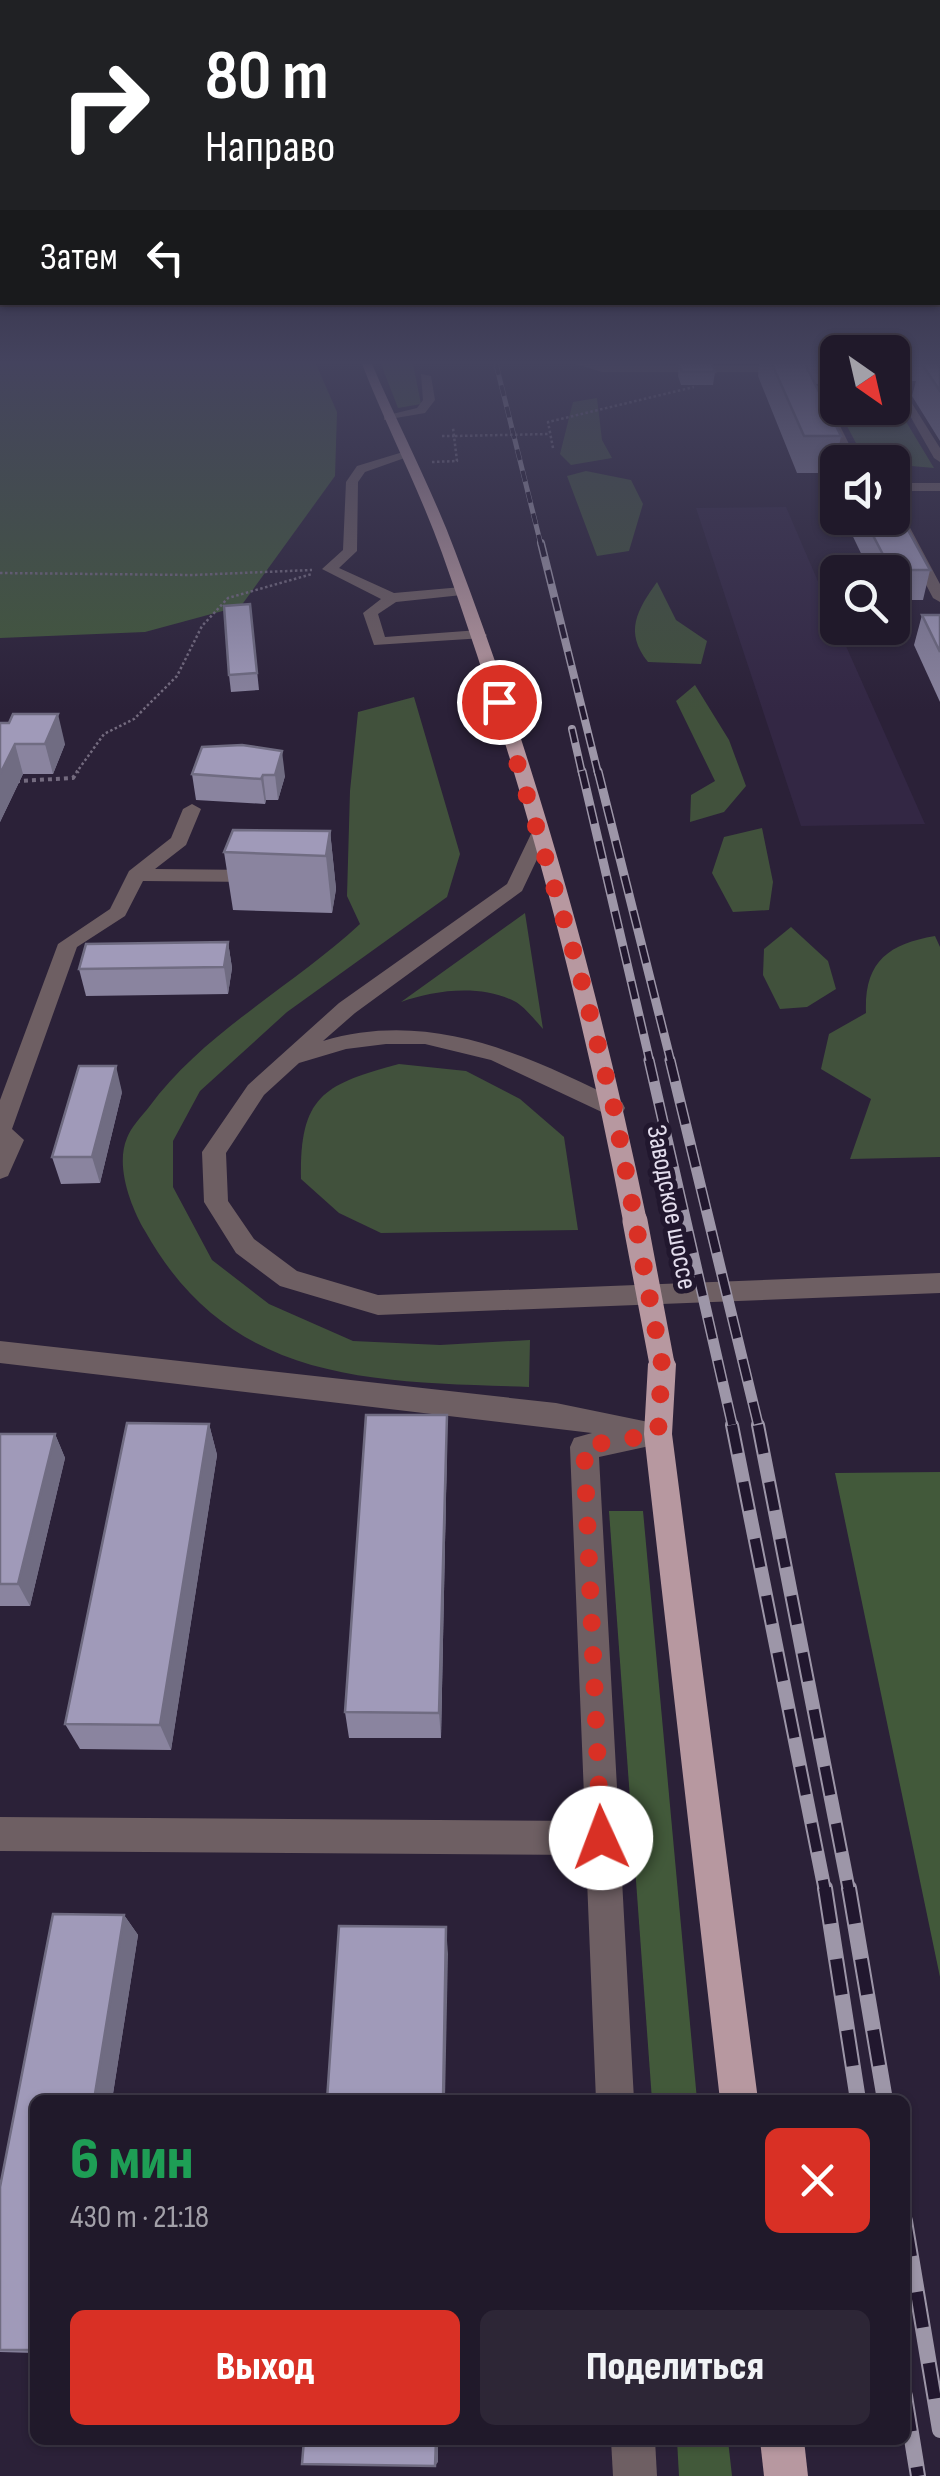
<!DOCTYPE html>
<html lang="ru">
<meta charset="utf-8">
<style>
body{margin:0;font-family:"Sofia Sans Condensed",sans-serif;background:#2d2636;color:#f1f3f6;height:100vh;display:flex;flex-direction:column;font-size:38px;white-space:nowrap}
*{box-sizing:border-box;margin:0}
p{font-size:32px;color:#a2a0a8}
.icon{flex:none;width:55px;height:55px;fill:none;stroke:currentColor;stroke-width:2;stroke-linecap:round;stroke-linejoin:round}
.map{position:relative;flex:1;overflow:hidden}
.sheet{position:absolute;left:30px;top:2095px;width:880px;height:350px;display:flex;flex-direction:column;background:#20192a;border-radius:15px;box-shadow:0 2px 8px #0004,0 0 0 2px #3d3847}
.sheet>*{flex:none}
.top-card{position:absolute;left:0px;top:0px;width:940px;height:305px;box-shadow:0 2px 8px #0004,0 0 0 2px #3d3847;background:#202124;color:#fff;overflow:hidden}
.needle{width:65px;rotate:146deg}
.controls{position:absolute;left:820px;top:335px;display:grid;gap:20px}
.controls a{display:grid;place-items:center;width:90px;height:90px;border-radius:15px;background:#20192a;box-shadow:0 2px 8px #0004,0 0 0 2px #3d3847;font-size:50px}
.pin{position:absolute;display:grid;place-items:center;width:85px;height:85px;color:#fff;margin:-42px;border:5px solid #fff;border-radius:50%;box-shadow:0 2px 10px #0007}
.me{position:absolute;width:110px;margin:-55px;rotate:358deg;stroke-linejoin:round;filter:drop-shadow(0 0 8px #0008)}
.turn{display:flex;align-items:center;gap:35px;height:210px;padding:0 40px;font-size:45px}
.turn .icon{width:130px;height:130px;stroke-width:2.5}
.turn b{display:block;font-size:70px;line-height:85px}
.then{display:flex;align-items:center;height:95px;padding:0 40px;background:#0003;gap:20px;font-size:38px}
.round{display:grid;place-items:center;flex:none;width:105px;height:105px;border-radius:15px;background:#2d2636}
.headline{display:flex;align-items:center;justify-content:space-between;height:170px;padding:0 40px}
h1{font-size:60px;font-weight:800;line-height:75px;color:#1e9e55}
.action{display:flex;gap:20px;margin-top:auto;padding:20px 40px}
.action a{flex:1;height:115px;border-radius:15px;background:#d93025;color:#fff;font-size:40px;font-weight:800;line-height:115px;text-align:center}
.action a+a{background:#2d2636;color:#f1f3f6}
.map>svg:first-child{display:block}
.built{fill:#332744}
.green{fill:#41513c}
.forest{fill:#42593a}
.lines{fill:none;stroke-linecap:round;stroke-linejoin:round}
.path-far1{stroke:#746b7f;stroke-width:2.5;stroke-dasharray:2.5 2.5;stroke-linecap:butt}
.path{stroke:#746b7f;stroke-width:4;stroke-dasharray:4 4;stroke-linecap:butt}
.minor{fill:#6e5f63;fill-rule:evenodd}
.major{fill:#b798a0;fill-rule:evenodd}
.rail-far5-casing{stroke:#9d96a8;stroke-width:5}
.rail-far4-casing{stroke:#9d96a8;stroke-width:8}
.rail-far3-casing{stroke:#9d96a8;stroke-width:9}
.rail-far2-casing{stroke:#9d96a8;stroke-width:11}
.rail-far1-casing{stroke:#9d96a8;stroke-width:14}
.rail-casing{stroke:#9d96a8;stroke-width:16}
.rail-far5{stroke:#21172e;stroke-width:4;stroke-dasharray:11;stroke-linecap:butt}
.rail-far4{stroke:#21172e;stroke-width:5;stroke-dasharray:14;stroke-linecap:butt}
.rail-far3{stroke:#21172e;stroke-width:6;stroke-dasharray:18;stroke-linecap:butt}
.rail-far2{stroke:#21172e;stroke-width:8;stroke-dasharray:22;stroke-linecap:butt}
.rail-far1{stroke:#21172e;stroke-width:10;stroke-dasharray:29;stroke-linecap:butt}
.rail{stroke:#21172e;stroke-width:12;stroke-dasharray:36;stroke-linecap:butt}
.path-bridge{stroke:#746b7f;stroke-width:2.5;stroke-dasharray:2.5 2.5;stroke-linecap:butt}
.major-bridge{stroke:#b798a0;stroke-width:25}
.wall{fill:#8a849f}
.shaded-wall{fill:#706c82}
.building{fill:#a09ab9;stroke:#706c82;stroke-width:2.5}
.route{stroke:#d93025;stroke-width:18;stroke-dasharray:0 32.4}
.labels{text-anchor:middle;stroke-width:10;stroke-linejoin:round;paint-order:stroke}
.street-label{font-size:28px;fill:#e3dded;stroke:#21172e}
</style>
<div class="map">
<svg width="940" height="2476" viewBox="0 0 940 2476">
<rect width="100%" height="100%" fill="#2b2138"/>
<path class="built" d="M786,507l52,121 87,196 -124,2 -105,-318z"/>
<g class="green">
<path d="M597,398l5,42 10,18 -41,7 -11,-11 13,-52z"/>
<path d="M586,471l45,9 12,24 -14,47 -32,5 -30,-80z"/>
<path d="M657,582l19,38 31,21 -6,23 -53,-2c-24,-30 -11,-52 9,-80z"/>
<path d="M695,685l34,55 17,46 -22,26 -34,10 1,-27 24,-14 -39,-80z"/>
<path d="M414,697l46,157 -13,43 -160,115 -87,79 -27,50v46l39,73 57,44 84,37 87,4 90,-5 -1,47c-157,-6 -298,-2 -384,-156 -14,-24 -30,-65 -18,-93 4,-11 15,-22 22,-31 55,-75 143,-120 211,-183l-13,-28 3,-105 8,-79z"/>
<path d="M762,828l11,54 -4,28 -36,2 -21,-39 12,-36z"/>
<path d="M525,913l18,116c-8,-9 -19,-23 -29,-28 -34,-17 -80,-11 -113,1z"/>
<path d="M791,927l37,34 8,28 -29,18 -27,2 -17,-34 1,-26z"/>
<path d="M935,936l5,11v210l-90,2 21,-60 -50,-30 8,-35 37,-21c-2,-50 21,-69 69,-77z"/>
<path d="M399,1064l67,7 54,28 44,38 14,93 -197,3 -42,-20 -38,-34c-2,-84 24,-95 98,-115z"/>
</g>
<g class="forest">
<path d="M0,364h316l21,48 -2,64 -94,130 -96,26 -145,6z"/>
<path d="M381,364h32l8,40 -23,4z"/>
<path d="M830,394h7l1,14h54l1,-8 41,68 -68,-6z"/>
<path d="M940,1472v505l-105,-504z"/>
<path d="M609,1511h34l54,589h-45z"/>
<path d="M677,2440h51l4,36h-53z"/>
</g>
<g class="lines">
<g class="path-far1">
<path d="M442,436h13"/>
<path d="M553,448l-5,-26 146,-35"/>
<path d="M432,462l25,-1 -4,-33"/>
<path d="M0,573l193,2 119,-5"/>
<path d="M76,773l28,-39 30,-15 43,-43 25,-50 26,-28 84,-24"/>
</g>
<path class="path" d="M0,782l73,-4 5,-7"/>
<g class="minor">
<path d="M576,364l262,2v6h-236z"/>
<path d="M421,374l10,2 4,24 -10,13 -41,7v-4l33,-8 6,-8z"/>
<path d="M838,384v6h-16l36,72h-12l-37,-75z"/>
<path d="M893,386h8l39,62v14l-6,-4z"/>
<path d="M403,452l10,3 -48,17 -7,10 -1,69 -18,17 55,25 68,-6 7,4 -7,4 -66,7 -18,12 7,23 94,-7 8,5 -3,3 -110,7 -11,-32 18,-14 -59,-30 21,-19 3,-68 11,-16z"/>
<rect x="892" y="483" width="48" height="8"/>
<path d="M892,503l7,4 41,77v18l-7,-4 -42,-80z"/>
<path d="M192,804l9,5 -15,36 -31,24 106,1 10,6 -10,6 -118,-1 -18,35 -48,31 -65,182 12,11 -16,36 -8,3v-79l58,-156 52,-35 19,-38 42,-33 12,-29z"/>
<path d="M540,828l9,6 -27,57 -167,122 -32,28c108,-32 204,14 299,61l3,6 -3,6h-16l-115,-54 -66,-16h-39l-40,5 -47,14 -35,32 -38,58 2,48 26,38 43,32 81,24 562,-22v20l-562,22 -98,-29 -44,-33 -32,-51 -2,-50 46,-67 91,-82 168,-119 24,-50z"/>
<path d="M0,1341l556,62 112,23 4,8 -4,8 -69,15 35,643h-38l-10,-245 -586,-4v-34l585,4 -15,-374 4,-9 18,-5 -592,-70z"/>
<path d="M611,2440h44l2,36h-44z"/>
</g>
<g class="major">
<path d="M362,364h10c27,63 59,123 83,187 83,218 145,442 192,670l-3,7h-18l-3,-7c-43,-227 -103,-450 -181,-668 -23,-64 -55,-125 -80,-189z"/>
<path d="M662,1353l10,3 4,8 -4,70 86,666h-38l-76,-666 4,-70 4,-8z"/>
<path d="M760,2440h44l4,36h-44z"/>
</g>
<defs>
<path id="rail-far5" d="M496,364l45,181"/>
<g id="rail-far4">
<path d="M541,543l57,230"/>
<path d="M572,729l10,44"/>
</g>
<g id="rail-far3">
<path d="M582,771l68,291"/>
<path d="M598,771l73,291"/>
</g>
<g id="rail-far2">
<path d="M649,1060l84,368"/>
<path d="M670,1060l89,368"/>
</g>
<g id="rail-far1">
<path d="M732,1425l93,466"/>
<path d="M758,1425l91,466"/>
</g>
<g id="rail">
<path d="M825,1888l33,212"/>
<path d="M849,1888l36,212"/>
<path d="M905,2221l35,209"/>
<path d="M905,2396l13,80"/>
</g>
</defs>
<use href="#rail-far5" class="rail-far5-casing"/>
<use href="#rail-far4" class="rail-far4-casing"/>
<use href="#rail-far3" class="rail-far3-casing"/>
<use href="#rail-far2" class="rail-far2-casing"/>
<use href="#rail-far1" class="rail-far1-casing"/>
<use href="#rail" class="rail-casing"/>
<use href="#rail-far5" class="rail-far5"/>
<use href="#rail-far4" class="rail-far4"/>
<use href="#rail-far3" class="rail-far3"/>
<use href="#rail-far2" class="rail-far2"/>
<use href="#rail-far1" class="rail-far1"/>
<use href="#rail" class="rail"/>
<path class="path-bridge" d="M455,436l95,-2"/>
<path class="major-bridge" d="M635,1221l27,143"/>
</g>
<g class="wall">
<path d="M679,364l36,8 -2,13h-32l-3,-9z"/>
<path d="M759,364h79v19l-23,1 26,52 -4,20 1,48 -10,-20 2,-11h-33l-39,-97z"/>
<path d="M892,364h48v77l-28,-45 4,-15h-24z"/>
<path d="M844,518h48l38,52 -7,30h-31v-28h-22z"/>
<path d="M250,604l9,86 -28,2 -2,-17z"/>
<path d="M922,615h18v87l-26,-57z"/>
<path d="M0,723l65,21 -12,30h-30l-23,48z"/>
<path d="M202,747l83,29 -7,24h-12l-1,4 -69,-4 -4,-26z"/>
<path d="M330,831l6,58 -4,24 -99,-3 -9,-58z"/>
<path d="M228,942l4,26 -4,26 -142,2 -7,-27z"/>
<path d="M122,1092l-22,91 -39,1 -9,-27z"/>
<path d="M209,1424l8,31 -46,295 -91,-1 -15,-25z"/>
<path d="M0,1434h55l10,24 -35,148h-30z"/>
<path d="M447,1446l-6,292h-92l-4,-26z"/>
<path d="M53,1914l71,1 14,20 -26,165h-77v253l-35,-1v-165z"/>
</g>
<g class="shaded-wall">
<path d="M58,714l7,30 -12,30 -8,-30z"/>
<path d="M15,744l8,30 -23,48v-48z"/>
<path d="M282,751l3,25 -7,24 -3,-25z"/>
<path d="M263,775l3,25 -1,4 -4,-25z"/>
<path d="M330,831l6,58 -4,24 -6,-57z"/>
<path d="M228,942l4,26 -4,26 -4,-27z"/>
<path d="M116,1066l6,26 -22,91 -8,-26z"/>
<path d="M447,1415v31l-6,292 -2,-25z"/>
<path d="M209,1424l8,31 -46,295 -11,-25z"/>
<path d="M55,1434l10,24 -35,148 -12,-22z"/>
<path d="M124,1915l14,20 -26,165h-18z"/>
<path d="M446,1927l2,27 -3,146h-2z"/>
<path d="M436,2440h2v22l-3,4z"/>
</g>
<g class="building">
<path d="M679,364h33l3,8h-33z"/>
<path d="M772,364h33l36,72h-37z"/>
<path d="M922,364h18v27z"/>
<path d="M833,456h35l3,6h-33v3z"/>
<path d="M892,501l38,69h-39l-27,-52h28z"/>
<path d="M250,604l7,69 -28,2 -5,-69z"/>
<path d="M922,615h18v37z"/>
<path d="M13,714h45l-13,30h-30l-15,30v-51h9z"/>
<path d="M242,745l40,6 -7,24h-12l-2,4 -69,-5 10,-27z"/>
<path d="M233,830l97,1 -4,25 -102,-4z"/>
<path d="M228,942l-4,25 -145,2 7,-25z"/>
<path d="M79,1066h37l-24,91h-40z"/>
<path d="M366,1415h81l-8,298 -94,-1z"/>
<path d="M127,1423l82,1 -49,301 -95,-1z"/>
<path d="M0,1434h55l-37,150h-18z"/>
<path d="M53,1914l71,1 -30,185h-59v250h-35v-163z"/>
<path d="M339,1926l107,1 -3,173h-116z"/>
<path d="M304,2440h132l-1,26 -133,-2z"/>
</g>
<linearGradient id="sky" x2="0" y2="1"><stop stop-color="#18121f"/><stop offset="0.51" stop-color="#44435e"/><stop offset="1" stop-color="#44435e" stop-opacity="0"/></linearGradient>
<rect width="940" height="711" fill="url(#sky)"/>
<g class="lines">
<path class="route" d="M499,702l79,265 36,141 48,256 -4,70 -74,12 17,392"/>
</g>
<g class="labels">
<g class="street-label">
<text transform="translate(673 1207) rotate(79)" y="10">Заводское шоссе</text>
</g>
</g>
</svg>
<div class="controls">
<a><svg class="needle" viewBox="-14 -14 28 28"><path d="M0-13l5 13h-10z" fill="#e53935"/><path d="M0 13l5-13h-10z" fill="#a2a0a8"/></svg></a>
<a><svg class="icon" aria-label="sound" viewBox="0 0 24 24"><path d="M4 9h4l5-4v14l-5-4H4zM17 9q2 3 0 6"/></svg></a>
<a><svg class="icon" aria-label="search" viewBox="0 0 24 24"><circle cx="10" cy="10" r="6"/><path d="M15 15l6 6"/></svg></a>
</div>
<div class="pin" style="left:499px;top:702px;background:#d93025"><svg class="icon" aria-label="arrive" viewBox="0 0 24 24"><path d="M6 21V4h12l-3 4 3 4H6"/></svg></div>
<svg class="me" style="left:601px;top:1838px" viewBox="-20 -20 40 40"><circle r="19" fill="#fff"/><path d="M0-13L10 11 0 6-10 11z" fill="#d93025"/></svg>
<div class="top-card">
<div class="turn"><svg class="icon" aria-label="right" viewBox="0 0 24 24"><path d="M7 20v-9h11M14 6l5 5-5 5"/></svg><div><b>80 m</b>Направо</div></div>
<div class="then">Затем<svg class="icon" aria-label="left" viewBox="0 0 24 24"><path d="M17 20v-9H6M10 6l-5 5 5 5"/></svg></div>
</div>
<section class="sheet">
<div class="headline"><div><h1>6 мин</h1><p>430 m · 21:18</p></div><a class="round" style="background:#d93025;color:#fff"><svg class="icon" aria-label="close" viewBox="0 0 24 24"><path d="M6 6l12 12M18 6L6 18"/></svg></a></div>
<div class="action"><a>Выход</a><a>Поделиться</a></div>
</section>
</div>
